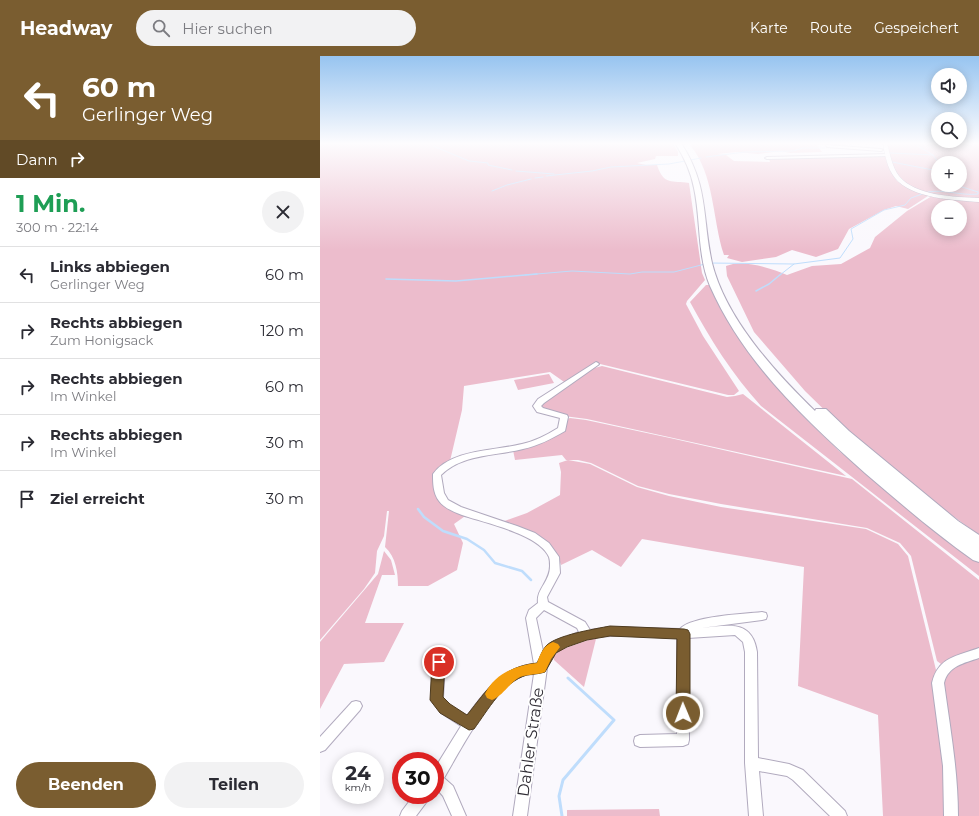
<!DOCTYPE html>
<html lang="de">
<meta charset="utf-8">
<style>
body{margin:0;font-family:Montserrat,sans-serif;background:#f2f2f3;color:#2b2b33;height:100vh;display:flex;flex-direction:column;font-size:15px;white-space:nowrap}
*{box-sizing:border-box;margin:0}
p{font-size:13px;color:#7c7c81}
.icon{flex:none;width:22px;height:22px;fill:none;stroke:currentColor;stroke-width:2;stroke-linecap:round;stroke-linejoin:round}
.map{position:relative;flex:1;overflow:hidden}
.drawer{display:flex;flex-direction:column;background:#fff;width:320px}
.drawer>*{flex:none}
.hud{background:#7a5d30;color:#fff;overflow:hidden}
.tools{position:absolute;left:611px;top:12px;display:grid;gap:8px}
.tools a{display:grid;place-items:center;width:36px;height:36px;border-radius:50%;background:#fff;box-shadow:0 2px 10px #0003;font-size:20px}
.speed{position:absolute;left:12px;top:696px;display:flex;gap:8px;font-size:20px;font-weight:700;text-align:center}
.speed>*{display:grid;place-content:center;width:52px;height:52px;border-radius:50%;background:#fff;box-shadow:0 2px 10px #0003;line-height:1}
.speed small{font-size:10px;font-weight:400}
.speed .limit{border:6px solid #d22;background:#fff;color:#111}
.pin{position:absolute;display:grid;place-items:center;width:34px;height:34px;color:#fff;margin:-17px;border:2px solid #fff;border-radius:50%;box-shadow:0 1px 4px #0007}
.me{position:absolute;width:44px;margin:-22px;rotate:359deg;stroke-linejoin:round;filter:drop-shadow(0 0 3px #0008)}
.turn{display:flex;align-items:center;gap:14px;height:84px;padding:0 16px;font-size:18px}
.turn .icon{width:52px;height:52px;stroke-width:2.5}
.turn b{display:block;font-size:28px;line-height:34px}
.then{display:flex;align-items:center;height:38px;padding:0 16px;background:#0003;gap:8px;font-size:15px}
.round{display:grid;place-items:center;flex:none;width:42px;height:42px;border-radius:21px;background:#f2f2f3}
.overview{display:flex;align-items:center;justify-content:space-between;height:68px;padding:0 16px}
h1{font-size:24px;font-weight:700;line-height:30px;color:#1e9e55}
.primary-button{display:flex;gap:8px;margin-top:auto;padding:8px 16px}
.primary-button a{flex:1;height:46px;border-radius:24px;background:#7a5d30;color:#fff;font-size:16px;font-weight:700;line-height:46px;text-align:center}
.primary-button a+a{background:#f2f2f3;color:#2b2b33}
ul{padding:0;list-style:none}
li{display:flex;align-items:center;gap:12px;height:56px;padding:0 16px;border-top:1px solid #e1e1e2}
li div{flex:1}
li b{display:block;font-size:15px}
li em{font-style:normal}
header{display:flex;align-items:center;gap:24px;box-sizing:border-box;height:56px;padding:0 20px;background:#7a5d30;color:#fff}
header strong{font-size:19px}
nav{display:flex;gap:22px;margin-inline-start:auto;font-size:14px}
.search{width:280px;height:36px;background:#f2f2f3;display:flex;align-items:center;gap:10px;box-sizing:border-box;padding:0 14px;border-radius:22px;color:#7c7c81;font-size:15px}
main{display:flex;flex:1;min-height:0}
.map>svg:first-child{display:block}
.green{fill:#ecbccc;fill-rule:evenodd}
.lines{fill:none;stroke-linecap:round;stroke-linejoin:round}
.stream-far3{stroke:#bfddfc;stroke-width:1}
.stream-far2{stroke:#bfddfc;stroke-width:1.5}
.stream-far1{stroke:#bfddfc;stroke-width:2.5}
.stream{stroke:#bfddfc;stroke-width:3}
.street-casing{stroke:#b1aabe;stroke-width:2}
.secondary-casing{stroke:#b1aabe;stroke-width:1}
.highway-casing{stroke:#b1aabe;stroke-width:2}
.street{fill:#fff;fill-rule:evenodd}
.secondary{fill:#fff;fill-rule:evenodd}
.highway{fill:#fff;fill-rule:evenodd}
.route{fill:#7a5d30;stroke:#4f3c1f}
.slow{fill:#f59e0b}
.labels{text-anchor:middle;stroke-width:4;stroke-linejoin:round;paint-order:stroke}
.near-street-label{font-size:16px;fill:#302d35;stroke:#fff}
</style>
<header>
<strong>Headway</strong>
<div class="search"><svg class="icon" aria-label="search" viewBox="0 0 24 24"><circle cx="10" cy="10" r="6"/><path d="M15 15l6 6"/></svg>Hier suchen</div>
<nav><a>Karte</a><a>Route</a><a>Gespeichert</a></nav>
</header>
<main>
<section class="drawer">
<div class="hud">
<div class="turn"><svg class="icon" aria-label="left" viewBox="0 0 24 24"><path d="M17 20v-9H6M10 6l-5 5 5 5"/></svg><div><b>60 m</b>Gerlinger Weg</div></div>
<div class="then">Dann<svg class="icon" aria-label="right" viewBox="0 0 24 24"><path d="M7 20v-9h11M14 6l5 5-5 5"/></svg></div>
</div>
<div class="overview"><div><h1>1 Min.</h1><p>300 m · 22:14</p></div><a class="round"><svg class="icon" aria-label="close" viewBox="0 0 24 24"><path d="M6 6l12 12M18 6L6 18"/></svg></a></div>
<ul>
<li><svg class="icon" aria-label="left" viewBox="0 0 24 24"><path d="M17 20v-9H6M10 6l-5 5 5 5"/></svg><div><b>Links abbiegen</b><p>Gerlinger Weg</p></div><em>60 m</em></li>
<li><svg class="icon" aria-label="right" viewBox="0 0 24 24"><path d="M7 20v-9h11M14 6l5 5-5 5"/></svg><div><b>Rechts abbiegen</b><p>Zum Honigsack</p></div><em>120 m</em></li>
<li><svg class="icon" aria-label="right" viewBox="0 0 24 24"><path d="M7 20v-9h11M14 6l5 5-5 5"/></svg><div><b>Rechts abbiegen</b><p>Im Winkel</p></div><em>60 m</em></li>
<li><svg class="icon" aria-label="right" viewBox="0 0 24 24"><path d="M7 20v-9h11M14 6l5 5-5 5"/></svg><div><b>Rechts abbiegen</b><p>Im Winkel</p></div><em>30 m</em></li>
<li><svg class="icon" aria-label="arrive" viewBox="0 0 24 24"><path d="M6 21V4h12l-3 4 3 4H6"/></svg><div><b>Ziel erreicht</b></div><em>30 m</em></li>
</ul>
<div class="primary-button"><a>Beenden</a><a>Teilen</a></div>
</section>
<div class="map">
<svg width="659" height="760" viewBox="0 0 659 760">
<rect width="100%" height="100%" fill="#faf8fd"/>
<g class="green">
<path d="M0,87h353l5,9v4h-22l-1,3 -18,4 9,2h11c7,21 15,15 32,18l13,90 3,7 -18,21 -1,3 17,32 36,55 -5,4h-6l-132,-32 -29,21 -17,-12 -86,14 -2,24 -12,51 -15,13 4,24 29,16 -14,10 9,19 -6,27 -29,16h-30c0,-13 -2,-29 -13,-39l4,-36h-2l-3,25 -7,15 -2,22 -11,16 -44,51z"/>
<path d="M375,87h151v2h-29l5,7 -32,1 -9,-2 -23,3 -21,-2 -20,2 9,1 8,6 36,1 -1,-3 116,-4 12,26 12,6 22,7 -23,15 -12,-3 -12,4 -35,19 -11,20 -22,8 -24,-7 -16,7 -34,5 -15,-4 2,-3h-5c-12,-36 -9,-80 -34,-110z"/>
<path d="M567,87h92v56c-22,-2 -61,-3 -78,-19 -8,-8 -12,-26 -14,-37zM618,107h22v22h-22z"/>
<path d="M612,140l47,4v335l-81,-59 -50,-43 -43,-42 -51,-59 -27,-56 -1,-10c17,-7 45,2 61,9l25,-9 29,-2 29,-16 5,-11 32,-26zM618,151h22v22h-22z"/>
<path d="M386,229h3l7,15 39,60 48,56 36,35 64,52 76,60v13l-218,-170c-29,-32 -51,-67 -71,-104z"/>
<path d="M282,310l125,31 8,-1 8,-2 103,82 -259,-57 -31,-4 -17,-9 52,-37z"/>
<path d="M229,318l5,9 -36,7 -4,-10z"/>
<path d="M250,362l16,2 84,18 182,41 127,101v71l-33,12 -5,1 -4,-3 -26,-105 -11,-13 -33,-15 -146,-24 -52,-10 -31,-8 -47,-23 -13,-3h-12l-4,-5 -47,5 -2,-10 41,-14 13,-17z"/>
<path d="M248,404l22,4 47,23 32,9 52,11 145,22 32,15 10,12 28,114 -1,10 10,80 3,56h-65l-5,-101 -80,-29 6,-119 -162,-28 -21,28 -29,-17 -31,15 -4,-11 -10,-11 -48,-20 28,-10 33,-18 1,-23 -2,-9z"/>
<path d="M64,495l7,9 4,15h-13l-17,48h39l-20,39 -40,2 -24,45v-67l58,-68z"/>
<path d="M271,583h5l-12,48 -30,-27v-4l6,-6z"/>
<path d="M659,599v161h-26l-11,-141 9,-9z"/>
<path d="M339,753l1,7h-93v-6z"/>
</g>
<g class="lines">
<g class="stream-far3">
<path d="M593,87l20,12 6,8"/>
<path d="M113,90l36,15 19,2v2l24,5"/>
<path d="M570,97l43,2"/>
<path d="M386,101l39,-5 48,-1 10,-3h22"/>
<path d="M572,106l46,9"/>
<path d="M196,115l38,3"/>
<path d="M226,120l46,-5 19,-4 58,-3 32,-6"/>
<path d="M215,122l8,-1"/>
<path d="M636,129l22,7"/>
<path d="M172,135l15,-6 24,-6"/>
<path d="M608,136c17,-3 33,4 50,2v-2"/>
<path d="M389,207l85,1 46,-6 13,-19 -2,-10 33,-19 21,-5 6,-7 11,-4"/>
<path d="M205,219l47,-4 58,3 12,-2h32l31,-8"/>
<path d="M460,219l14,-11"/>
</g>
<g class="stream-far2">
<path d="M66,223l70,2 81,-7"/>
<path d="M436,235l13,-7 12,-10"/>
</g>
<path class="stream-far1" d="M98,453l6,8 19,14 24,8 17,11 11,13 27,8 9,9"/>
<path class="stream" d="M242,760l-3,-20 4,-16 51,-60 -46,-42"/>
<defs>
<g id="street">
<path d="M506,89l55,4 2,1 -2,1 -54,-4z"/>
<path d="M567,98l1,2 -121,3 -2,-1 2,-1z"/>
<path d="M276,306l2,1 1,1 -1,1 -54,38 -3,3 2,2 24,7 1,2 -3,14c-14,8 -27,15 -42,18 -28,7 -61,5 -82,26l3,18 4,7 13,7 56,19 18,7 14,10 10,14 1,16 -13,24 1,5 37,20 5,8 20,-3 70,2c11,-13 64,-15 82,-17l4,1 1,3 -1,3 -4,1 -61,8c25,-2 51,-10 56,24l1,106 31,6 14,6 42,41 2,5h-17l-37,-36 -6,-4 -28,-5 4,45h-14l-4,-53v-111l-2,-10 -8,-7 -47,3 1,102 -1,4 -5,2 -43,1 -5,-2 -1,-4 1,-4 5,-2 37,-1v-96c-33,-1 -98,-10 -123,16 -4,4 -5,9 -7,14l-20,148h-14l21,-142c-4,0 -8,0 -12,2 -29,10 -62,75 -78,102l9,8 13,30h-14l-9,-20 -8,-9v-19l26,-42 -20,-13 -10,-13 2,-38 2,-3 4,-2 4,2 2,3 -2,36 6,7 18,11c17,-24 36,-49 67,-52l-8,-46 3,-8 9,-7c-2,-14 12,-21 12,-37 0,-3 0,-6 -1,-9 -10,-23 -64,-34 -87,-42 -8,-3 -18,-7 -23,-14 -6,-8 -6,-18 -6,-27 18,-25 61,-23 89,-30 13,-3 25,-9 36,-16l2,-10 -23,-6 -4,-6 5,-7zM224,554l33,18 2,4 -25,10 -11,9 -7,-33z"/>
<path d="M659,592v10c-15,5 -31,8 -35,25 6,44 14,88 14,133h-14l-1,-50 -11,-83c6,-26 25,-27 47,-35z"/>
<path d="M36,645l4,1 2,4 -2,4 -35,40 -5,2v-15l32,-35z"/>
<path d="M94,739h16l-2,5 -12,16h-16l2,-5z"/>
</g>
<path id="secondary" d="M563,87h4c3,11 5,24 12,33 16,20 56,21 80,22v4c-24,-2 -67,-3 -84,-24 -8,-10 -10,-23 -12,-35z"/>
<path id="highway" d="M355,87h6c28,43 21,74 31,120 14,56 63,109 103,148l1,-2h10l23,22 109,90 21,14v27l-6,-2c-38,-27 -73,-57 -108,-87 -61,-54 -122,-112 -155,-187 -13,-31 -9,-66 -16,-98 -3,-16 -10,-31 -19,-45z"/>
</defs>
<use href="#street" class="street-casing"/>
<use href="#secondary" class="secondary-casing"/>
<use href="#highway" class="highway-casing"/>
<use href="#street" class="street"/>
<use href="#secondary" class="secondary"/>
<use href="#highway" class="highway"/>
</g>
<linearGradient id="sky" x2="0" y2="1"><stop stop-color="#97c4f0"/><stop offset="0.45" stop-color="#fdfcfe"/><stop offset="1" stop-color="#fdfcfe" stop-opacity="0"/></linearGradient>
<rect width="659" height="194" fill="url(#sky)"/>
<path class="route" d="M290,570l74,3 4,1 2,4v79l-2,5 -5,2 -5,-2 -2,-5 1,-74 -67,-3 -23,4 -20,7 -11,6 -11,19c-6,2 -12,2 -18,3 -24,7 -39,35 -53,54l-5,1 -29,-17 -10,-13 2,-38 2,-4 5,-2 4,2 2,4 -2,35 7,7 17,11c21,-26 33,-48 70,-52 3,-5 5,-13 9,-17 10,-11 49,-17 64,-20z"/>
<path class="slow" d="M233,586l5,2 2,3 -9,12 -6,13c-8,3 -17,2 -25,5 -11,6 -17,19 -28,23l-5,-2 -2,-4c9,-20 31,-29 52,-31 3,-9 7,-18 16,-21z"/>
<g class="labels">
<g class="near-street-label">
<text transform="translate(210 686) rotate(-82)" y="6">Dahler Straße</text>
</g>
</g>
</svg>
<div class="tools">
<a><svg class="icon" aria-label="sound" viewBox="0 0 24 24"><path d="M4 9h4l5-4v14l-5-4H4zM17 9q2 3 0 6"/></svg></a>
<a><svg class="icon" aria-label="search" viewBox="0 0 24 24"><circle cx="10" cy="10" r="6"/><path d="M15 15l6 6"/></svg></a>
<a>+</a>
<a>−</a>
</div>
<div class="speed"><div>24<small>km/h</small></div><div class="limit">30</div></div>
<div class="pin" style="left:119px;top:606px;background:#d93025"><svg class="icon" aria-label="arrive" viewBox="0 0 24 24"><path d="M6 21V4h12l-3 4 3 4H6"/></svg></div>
<svg class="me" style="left:363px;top:657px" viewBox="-20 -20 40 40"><circle r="17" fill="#7a5d30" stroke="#fff" stroke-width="3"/><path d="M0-11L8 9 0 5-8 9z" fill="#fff"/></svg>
</div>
</main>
